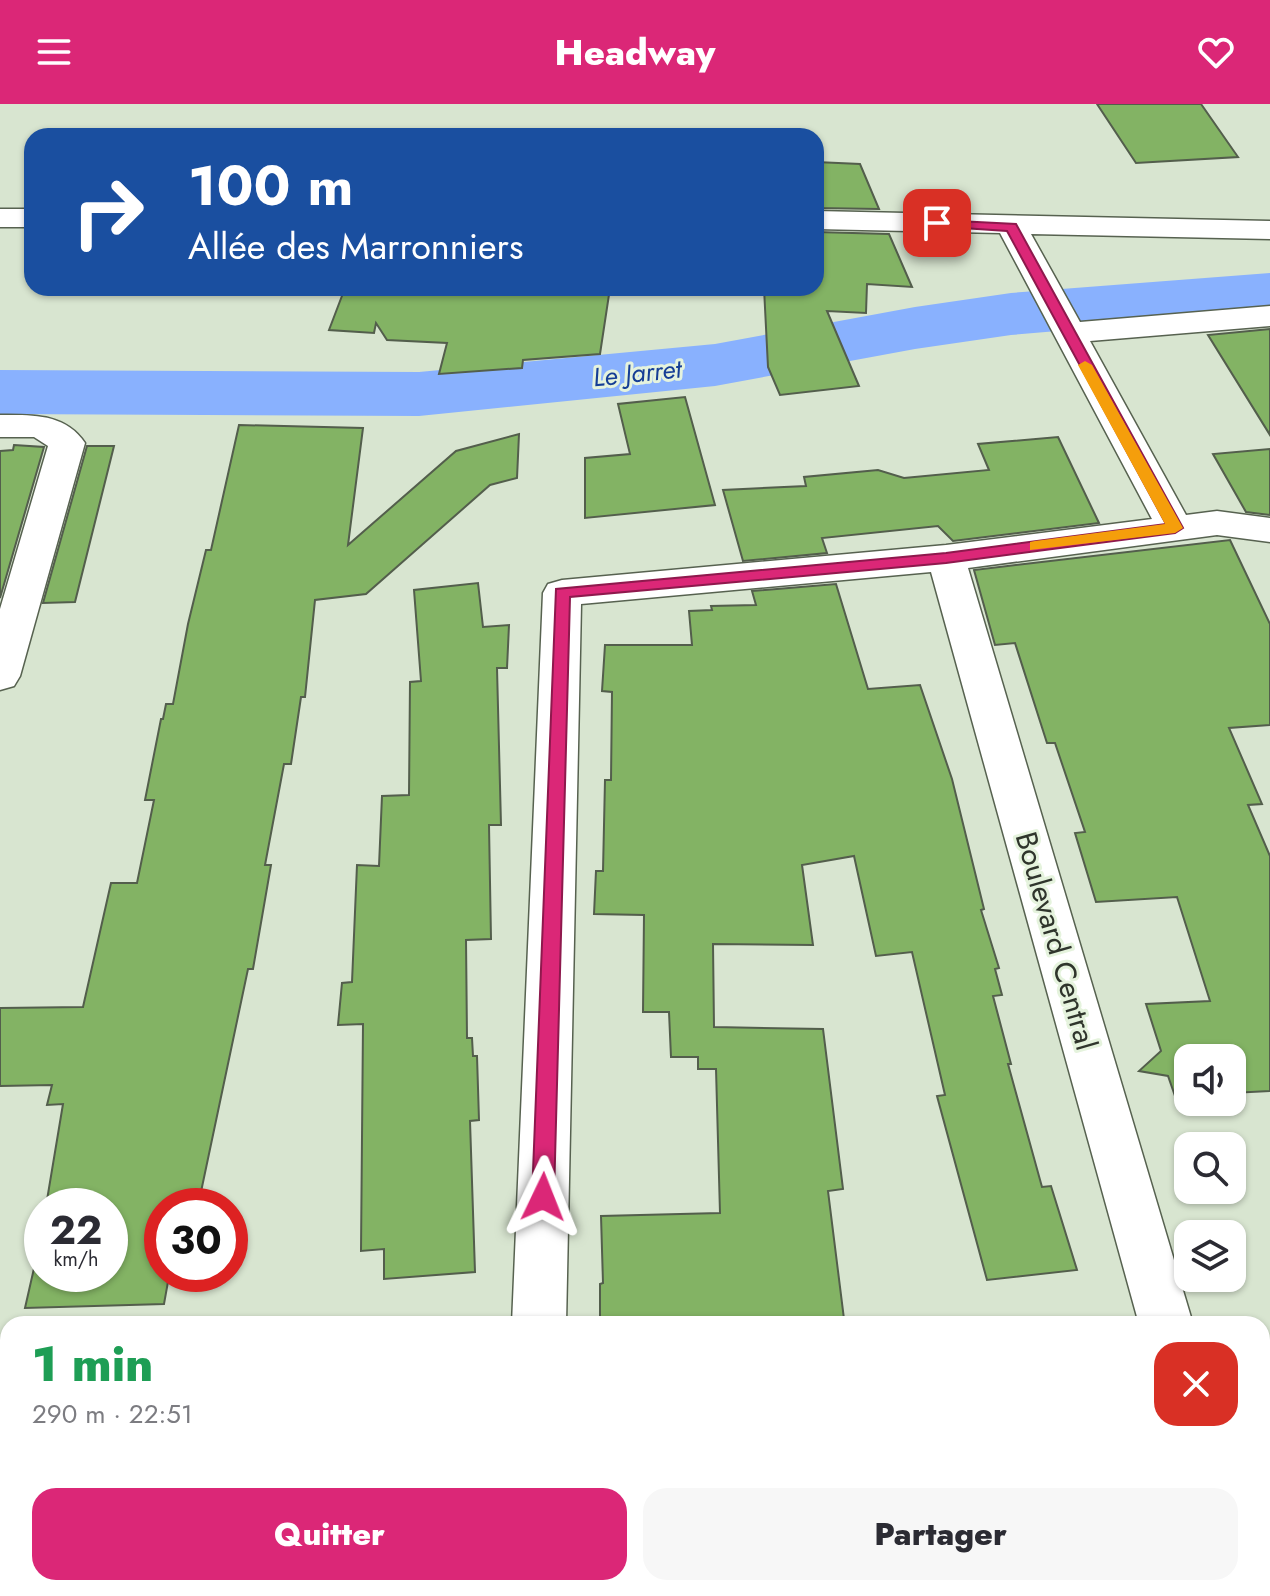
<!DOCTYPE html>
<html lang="fr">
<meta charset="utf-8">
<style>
body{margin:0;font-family:Jost,sans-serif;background:#f7f7f7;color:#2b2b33;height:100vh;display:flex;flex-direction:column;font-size:30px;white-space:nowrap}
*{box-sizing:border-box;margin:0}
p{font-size:26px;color:#7c7c81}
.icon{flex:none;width:44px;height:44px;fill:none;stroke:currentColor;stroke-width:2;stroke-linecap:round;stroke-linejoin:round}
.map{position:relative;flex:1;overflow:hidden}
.drawer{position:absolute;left:0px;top:1212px;width:1270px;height:280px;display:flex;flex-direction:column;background:#fff;border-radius:24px 24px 0 0;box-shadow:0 2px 6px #0004}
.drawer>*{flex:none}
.hud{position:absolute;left:24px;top:24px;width:800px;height:168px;border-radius:24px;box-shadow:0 2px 6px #0004;background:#1a4fa0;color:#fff;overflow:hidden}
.tools{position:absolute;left:1174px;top:940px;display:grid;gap:16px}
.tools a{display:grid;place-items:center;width:72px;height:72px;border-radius:16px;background:#fff;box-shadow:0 2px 6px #0004;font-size:40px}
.speed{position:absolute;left:24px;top:1084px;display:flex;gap:16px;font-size:40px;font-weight:700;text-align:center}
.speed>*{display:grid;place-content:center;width:104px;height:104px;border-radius:50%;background:#fff;box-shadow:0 2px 6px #0004;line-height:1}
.speed small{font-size:20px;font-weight:400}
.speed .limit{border:12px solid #d22;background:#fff;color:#111}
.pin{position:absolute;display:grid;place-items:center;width:68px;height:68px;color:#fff;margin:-34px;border-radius:16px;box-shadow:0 4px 12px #0006}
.me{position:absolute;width:88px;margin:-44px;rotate:2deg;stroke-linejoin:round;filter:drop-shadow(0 0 6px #0008)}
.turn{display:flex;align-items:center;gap:28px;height:168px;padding:0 32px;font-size:36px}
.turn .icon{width:104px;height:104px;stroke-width:2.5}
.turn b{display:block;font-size:56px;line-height:68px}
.round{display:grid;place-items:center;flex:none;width:84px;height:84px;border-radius:24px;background:#f7f7f7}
.overview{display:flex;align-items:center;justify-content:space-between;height:136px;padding:0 32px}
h1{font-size:48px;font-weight:800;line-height:60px;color:#1e9e55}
.action{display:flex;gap:16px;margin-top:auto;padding:16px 32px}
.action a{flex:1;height:92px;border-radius:24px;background:#db2777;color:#fff;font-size:32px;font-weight:800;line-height:92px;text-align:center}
.action a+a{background:#f7f7f7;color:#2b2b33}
header{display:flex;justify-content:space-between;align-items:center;height:104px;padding:0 32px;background:#db2777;color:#fff;font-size:36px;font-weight:800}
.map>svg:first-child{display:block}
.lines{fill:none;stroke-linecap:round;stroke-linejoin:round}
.river{fill:#89b1fe;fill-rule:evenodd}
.building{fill:#83b364;stroke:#535e4c;stroke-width:2}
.minor-casing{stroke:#576250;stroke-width:3}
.highway-casing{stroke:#6e88b1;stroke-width:3}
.minor{fill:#fff;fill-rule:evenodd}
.highway{fill:#90b5f9;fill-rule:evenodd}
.route{fill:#db2777;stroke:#8e194d;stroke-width:2}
.slow{fill:#f59e0b}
.labels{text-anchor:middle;stroke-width:6;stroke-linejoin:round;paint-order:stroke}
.far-water-label{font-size:26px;font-style:italic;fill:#153e95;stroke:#e5f3dd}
.street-label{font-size:30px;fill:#2f352c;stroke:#e5f3dd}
</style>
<header><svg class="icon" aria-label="menu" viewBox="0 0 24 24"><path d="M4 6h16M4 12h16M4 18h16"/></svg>Headway<svg class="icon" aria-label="heart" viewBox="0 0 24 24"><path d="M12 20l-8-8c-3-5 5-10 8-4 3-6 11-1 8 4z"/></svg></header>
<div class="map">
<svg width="1270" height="1492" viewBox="0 0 1270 1492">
<rect width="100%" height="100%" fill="#d8e5d0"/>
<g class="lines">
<path class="river" d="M1270,169v40l-259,22 -96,14 -200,37 -296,30 -419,-2v-44l419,2 296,-28 200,-37 96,-14z"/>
</g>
<g class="building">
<path d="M1097,0h104l37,53 -102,6z"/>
<path d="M816,58l44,2 19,45 -63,-1z"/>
<path d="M816,128l73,2 23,53 -45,-3 -1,29 -39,-2 32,75 -79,9 -12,-28 -4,-79h52z"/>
<path d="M345,184h265l-10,66 -77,6 -1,8 -83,6 8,-31 -60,-3 -11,-17 -2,10 -45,-3z"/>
<path d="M1270,225v106l-62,-100z"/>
<path d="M685,293l30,108 -130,13v-60l45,-4 -12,-50z"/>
<path d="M239,321l124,3 -15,117 108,-94 63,-17 -2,44 -27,7 -124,109 -51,6 -10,97h-4l-10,67h-7l-19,101h6l-18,104h-5l-50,237h-36v68h26l-1,3 -18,-1 -5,28 -139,4 17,-75v41h68v-68h-64l17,-102 -16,1 5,-20 -52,1v-78l83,-1 28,-124h26l17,-83h-9l16,-81h2l3,-15h7l15,-80 18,-74h5z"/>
<path d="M1058,333l41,86 -146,18 -15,-15 -116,12 5,15 -84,8 -20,-71 83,-4 -2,-9 74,-7 26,8 85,-8 -11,-26z"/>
<path d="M14,341l30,2 -44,151v-147l13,-1z"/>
<path d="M87,342h27l-39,156 -32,1z"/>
<path d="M1270,345v66l-24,-3 -33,-58z"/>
<path d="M1230,436l40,84v101l-41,3 33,76 -14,1 22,51v235l-38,2v-35h-44v37l-13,1 -7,-20 -29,-5 22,-20 -15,-47 64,-3 -33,-104 -81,5 -21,-69 10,-1 -30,-89h-8l-32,-100 -20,2 -21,-75z"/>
<path d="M478,479l5,44 26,-2 -2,43h-10l4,157h-12l2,114 -25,1 1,98h5l1,18h4l2,64 -9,1 5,151 -91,7v-30l-23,2 2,-227 -25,1 4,-42 10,-1 5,-117 22,1 3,-70 27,-1 1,-113 11,-1 -7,-91z"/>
<path d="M836,480l32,105 52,-4 32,94 32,130 -3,1 18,58 -4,1 7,26 -9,1 18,68h-3l34,123 9,-1 26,84 -90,10 -50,-184 8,-1 -33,-143 -36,4 -22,-100 -52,9 11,80 -100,-1 1,83 109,2 20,160 -15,2 16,128 -244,5v-40l3,-1 -2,-67 119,-3 -4,-144h-18v-12h-27l-2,-45h-26l1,-97 -50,-1 2,-43h7l2,-91h6l1,-88 -10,-1 3,-46h87l-3,-34 23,-1 -1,-4 45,-1 -4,-14z"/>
</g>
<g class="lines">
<defs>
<g id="minor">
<rect x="0" y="105" width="32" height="18"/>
<path d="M816,107l454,10v18l-239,-5 49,88 190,-16v20l-180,15 96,174 31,-4 53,7v24l-53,-7 -249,33 225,756h-54l-208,-752 -350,32 -15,720h-54l31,-731 5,-9 14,-4 384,-35 206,-26 -152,-286 -184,-4z"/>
<path d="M0,311c32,0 65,-2 85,28l-65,233 -6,10 -14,4v-81l48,-163 -14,-9h-34z"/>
<rect x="0" y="1249" width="8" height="54"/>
<rect x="1262" y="1309" width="8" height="56"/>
</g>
<g id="highway">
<path d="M0,1326l8,1v58l-8,-1z"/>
<path d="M1262,1403l8,1v88h-68l-3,-8h63z"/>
<path d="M0,1435h8v49h22l-15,8h-15z"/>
</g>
</defs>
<use href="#minor" class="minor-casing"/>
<use href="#highway" class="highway-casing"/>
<use href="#minor" class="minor"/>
<use href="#highway" class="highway"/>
</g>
<path class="route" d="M937,116l79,4 167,304 -8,5 -229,30 -376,34 -16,600 -3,7 -8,2 -8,-2 -3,-7 24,-608 390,-36 220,-29 -159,-293 -74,-5v-5z"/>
<path class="slow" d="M1085,257l7,4 91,163 -8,5 -145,17v-8l5,-1 130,-17 -87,-159z"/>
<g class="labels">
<g class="far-water-label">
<text transform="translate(637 269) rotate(-6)" y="9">Le Jarret</text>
</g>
<g class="street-label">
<text transform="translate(1056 837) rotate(74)" y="10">Boulevard Central</text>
</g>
</g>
</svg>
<div class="tools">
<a><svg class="icon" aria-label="sound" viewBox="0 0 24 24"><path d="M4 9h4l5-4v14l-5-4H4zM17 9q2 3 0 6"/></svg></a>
<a><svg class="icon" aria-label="search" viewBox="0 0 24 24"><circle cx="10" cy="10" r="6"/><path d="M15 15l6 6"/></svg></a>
<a><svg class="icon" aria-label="layers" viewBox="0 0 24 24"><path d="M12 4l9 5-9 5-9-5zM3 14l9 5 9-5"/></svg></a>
</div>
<div class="speed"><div>22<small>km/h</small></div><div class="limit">30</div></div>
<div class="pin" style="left:937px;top:119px;background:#d93025"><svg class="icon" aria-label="arrive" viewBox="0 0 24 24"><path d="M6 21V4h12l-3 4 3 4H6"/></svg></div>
<svg class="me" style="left:543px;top:1093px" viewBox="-20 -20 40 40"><path d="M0-17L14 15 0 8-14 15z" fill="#db2777" stroke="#fff" stroke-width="4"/></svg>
<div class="hud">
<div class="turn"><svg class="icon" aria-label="right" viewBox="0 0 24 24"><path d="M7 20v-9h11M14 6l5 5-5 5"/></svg><div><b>100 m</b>Allée des Marronniers</div></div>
</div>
<section class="drawer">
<div class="overview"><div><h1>1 min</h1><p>290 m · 22:51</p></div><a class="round" style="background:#d93025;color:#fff"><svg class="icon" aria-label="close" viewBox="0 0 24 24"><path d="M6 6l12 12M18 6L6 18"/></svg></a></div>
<div class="action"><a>Quitter</a><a>Partager</a></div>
</section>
</div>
